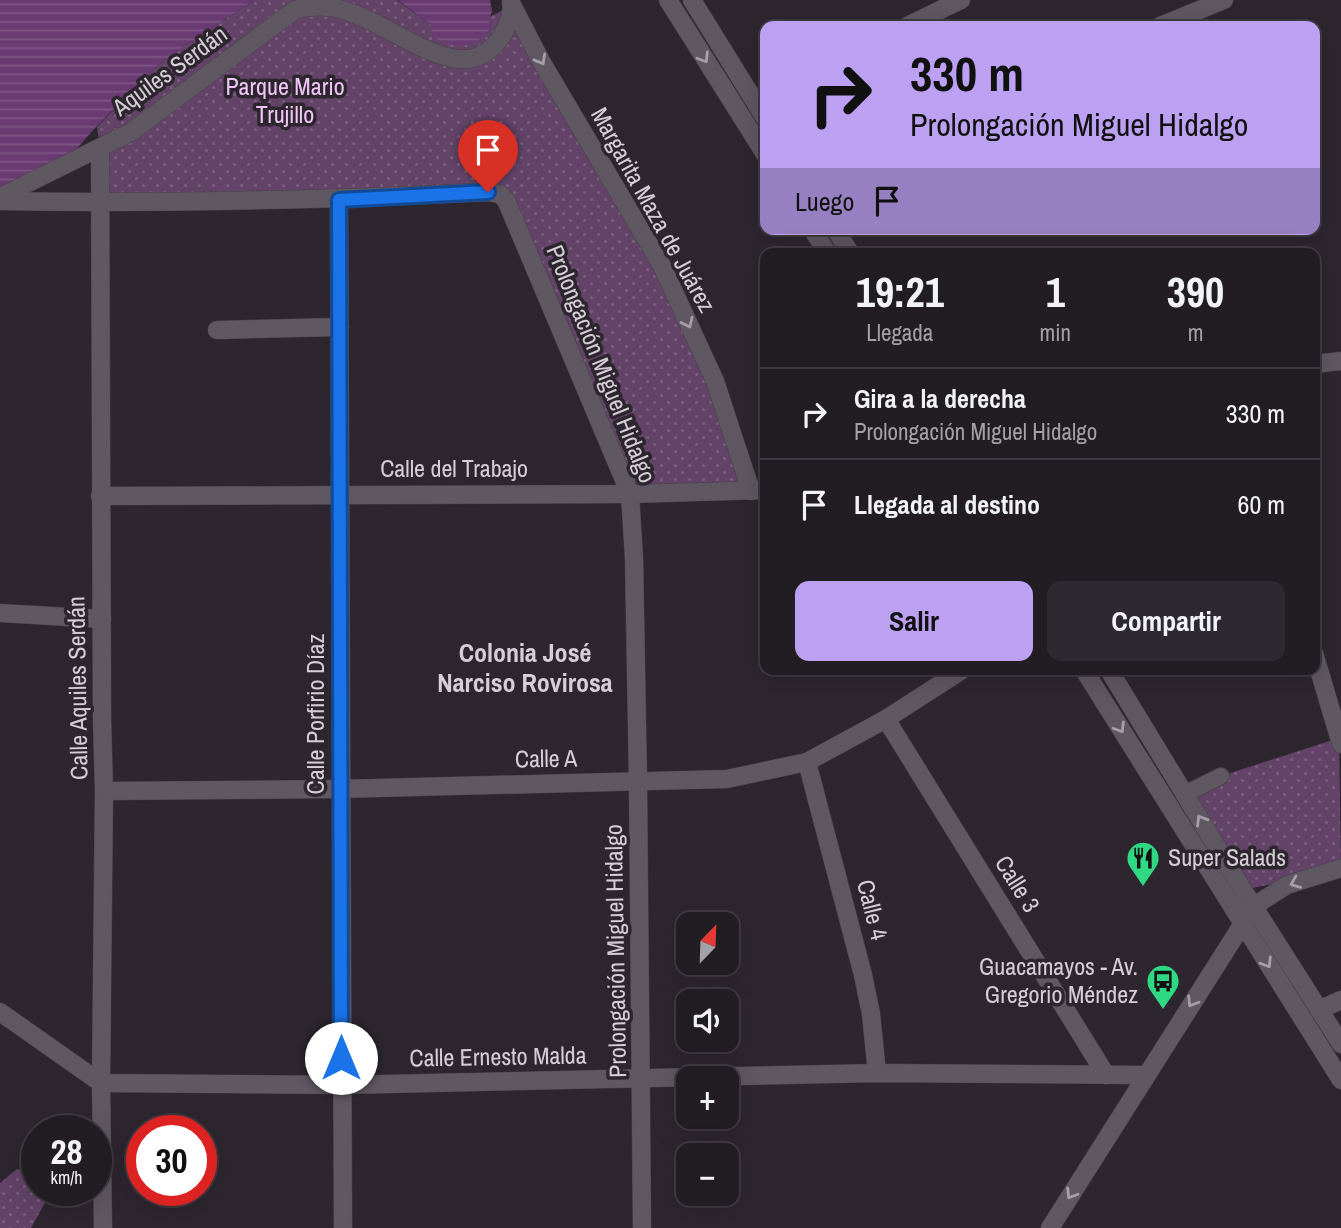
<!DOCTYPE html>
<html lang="es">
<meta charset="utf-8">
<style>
body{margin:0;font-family:"Archivo Narrow",sans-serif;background:#2e2930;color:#f1f3f6;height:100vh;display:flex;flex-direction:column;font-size:26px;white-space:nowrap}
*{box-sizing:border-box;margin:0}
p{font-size:23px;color:#a2a1a6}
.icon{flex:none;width:38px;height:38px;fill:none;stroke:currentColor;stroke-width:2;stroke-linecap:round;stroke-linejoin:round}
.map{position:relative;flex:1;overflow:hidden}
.side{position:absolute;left:760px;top:248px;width:560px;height:427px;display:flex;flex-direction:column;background:#221c23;border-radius:14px;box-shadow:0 7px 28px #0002,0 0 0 2px #3f3a41}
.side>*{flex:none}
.guide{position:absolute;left:760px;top:21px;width:560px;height:214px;border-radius:14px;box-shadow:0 7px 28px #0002,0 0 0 2px #3f3a41;background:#bca0f2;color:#111;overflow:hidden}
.needle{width:46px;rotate:23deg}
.buttons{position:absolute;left:676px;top:912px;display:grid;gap:14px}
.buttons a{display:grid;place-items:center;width:63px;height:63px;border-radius:14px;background:#221c23;box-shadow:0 7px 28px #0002,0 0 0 2px #3f3a41;font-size:35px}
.speed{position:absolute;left:21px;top:1115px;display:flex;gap:14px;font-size:35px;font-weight:700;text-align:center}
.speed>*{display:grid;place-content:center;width:91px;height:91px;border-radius:50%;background:#221c23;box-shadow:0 7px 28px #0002,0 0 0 2px #3f3a41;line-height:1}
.speed small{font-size:18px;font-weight:400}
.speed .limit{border:10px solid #d22;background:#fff;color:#111}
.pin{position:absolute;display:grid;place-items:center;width:60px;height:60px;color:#fff;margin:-72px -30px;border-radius:50% 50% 50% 0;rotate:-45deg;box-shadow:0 0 7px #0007}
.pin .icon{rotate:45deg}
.me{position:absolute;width:77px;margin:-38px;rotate:0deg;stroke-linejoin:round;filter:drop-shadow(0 0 5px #0008)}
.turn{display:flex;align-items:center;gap:24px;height:147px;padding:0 35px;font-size:32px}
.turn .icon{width:91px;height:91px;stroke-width:2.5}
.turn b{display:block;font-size:49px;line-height:60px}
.then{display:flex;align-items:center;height:66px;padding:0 35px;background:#0003;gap:14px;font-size:26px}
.eta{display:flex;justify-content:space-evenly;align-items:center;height:119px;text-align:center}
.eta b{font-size:42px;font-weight:700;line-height:49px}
.cta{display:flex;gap:14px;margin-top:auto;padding:14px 35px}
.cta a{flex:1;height:80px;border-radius:14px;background:#bca0f2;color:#111;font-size:28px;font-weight:700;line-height:80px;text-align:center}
.cta a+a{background:#2e2930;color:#f1f3f6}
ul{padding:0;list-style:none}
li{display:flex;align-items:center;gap:21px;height:91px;padding:0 35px;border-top:2px solid #3f3a41}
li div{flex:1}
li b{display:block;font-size:26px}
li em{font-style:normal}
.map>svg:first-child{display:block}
.green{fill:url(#green-dots)}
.water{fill:url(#water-rules)}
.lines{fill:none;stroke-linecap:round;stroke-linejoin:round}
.pedestrian-casing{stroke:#474148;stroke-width:18}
.minor-casing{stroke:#474148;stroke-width:19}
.secondary-casing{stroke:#474148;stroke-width:19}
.pedestrian{stroke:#5f5761;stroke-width:16}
.minor{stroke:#5f5761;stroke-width:18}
.secondary{stroke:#5f5761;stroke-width:18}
.oneway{stroke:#a59fa7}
.route-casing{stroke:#114b97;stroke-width:18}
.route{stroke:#1a73e8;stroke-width:12}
.labels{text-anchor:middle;stroke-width:7;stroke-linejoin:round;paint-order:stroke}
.street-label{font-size:24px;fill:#d4cfd5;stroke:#2d262f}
.park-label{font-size:24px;fill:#f0c5f7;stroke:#2d262f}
.poi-label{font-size:24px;fill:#d4cfd5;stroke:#2d262f;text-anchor:start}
.neighbourhood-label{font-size:26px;font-weight:bold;fill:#d4cfd5;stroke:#2d262f}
</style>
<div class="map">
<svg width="1341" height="1228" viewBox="0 0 1341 1228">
<defs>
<pattern id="green-dots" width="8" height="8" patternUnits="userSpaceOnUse" patternTransform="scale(1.75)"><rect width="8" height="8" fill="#634368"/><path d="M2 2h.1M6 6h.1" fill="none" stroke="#785d7d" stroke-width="1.8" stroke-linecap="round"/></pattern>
<pattern id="water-rules" width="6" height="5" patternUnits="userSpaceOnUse" patternTransform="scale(1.75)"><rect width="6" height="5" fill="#6a3a72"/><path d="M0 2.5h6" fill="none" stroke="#7e5585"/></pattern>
</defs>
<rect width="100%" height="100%" fill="#2d262f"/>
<g class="green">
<path d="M254,0h143l33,24 61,-8 21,-10 150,260 89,225 -121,3 -124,-294 -408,3 2,-55 -3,-21 62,-63z"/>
<path d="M1339,738l2,132 -98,20 -58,-96 36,-18z"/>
<path d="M17,1169l20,7v14h15l-21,38h-31v-45z"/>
</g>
<g class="water">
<path d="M0,0h254l-95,64 -65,65 -34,39 -60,33z"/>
<path d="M398,0h92l2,11 -4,14 3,2c-15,22 -36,23 -58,10l-3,-13z"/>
</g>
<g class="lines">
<defs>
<path id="pedestrian" d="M1185,794l36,-18"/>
<g id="minor">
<path d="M511,3l30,58 121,205 53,115 36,110"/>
<path d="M907,26l54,-26"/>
<path d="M1160,26l64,-26"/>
<path d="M100,148l2,570 2,73 -3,292 2,145"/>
<path d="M0,197l131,-65 164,-122c17,-5 31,-5 48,0 38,11 70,39 108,48 35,8 58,-22 61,-52"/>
<path d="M339,200l4,1028"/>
<path d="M0,201c163,3 325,-1 488,-9l12,2 6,6 124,294 4,64 4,224 4,446"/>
<path d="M217,330l123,-3"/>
<path d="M1314,364l27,-3"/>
<path d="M100,496l530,-2 135,-4"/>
<path d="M0,613l102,6"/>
<path d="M1314,653l27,91"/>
<path d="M886,719l220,356"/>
<path d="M807,762l56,213 8,39 6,59"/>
<path d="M104,791l236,-2 387,-10 80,-17 79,-43 76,-49"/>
<path d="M1319,1010l22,-10"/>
<path d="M0,1012l101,71 241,2 535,-12 269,2"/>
</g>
<g id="secondary">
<path d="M668,0l97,154"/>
<path d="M692,0l73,118"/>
<path d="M812,229l16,25"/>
<path d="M835,229l16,25"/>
<path d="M1084,670l257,410"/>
<path d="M1109,670l134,220 98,154"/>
<path d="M1050,1228l204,-322 33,-21 54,-17"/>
</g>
</defs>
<use href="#pedestrian" class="pedestrian-casing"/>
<use href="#minor" class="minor-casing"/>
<use href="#secondary" class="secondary-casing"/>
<use href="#pedestrian" class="pedestrian"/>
<use href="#minor" class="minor"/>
<use href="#secondary" class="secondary"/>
</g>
<defs><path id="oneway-chevron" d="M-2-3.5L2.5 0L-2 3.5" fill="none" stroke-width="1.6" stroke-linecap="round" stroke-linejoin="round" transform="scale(1.75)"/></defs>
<g class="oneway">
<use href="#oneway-chevron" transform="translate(704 58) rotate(58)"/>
<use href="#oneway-chevron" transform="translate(541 60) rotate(61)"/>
<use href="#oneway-chevron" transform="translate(688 323) rotate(65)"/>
<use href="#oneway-chevron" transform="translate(1120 728) rotate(58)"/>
<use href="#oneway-chevron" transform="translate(1201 820) rotate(-121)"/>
<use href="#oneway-chevron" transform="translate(1295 883) rotate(158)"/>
<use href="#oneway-chevron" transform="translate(1267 963) rotate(58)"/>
<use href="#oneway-chevron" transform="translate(1192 1002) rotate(122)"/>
<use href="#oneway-chevron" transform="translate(1071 1194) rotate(122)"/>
</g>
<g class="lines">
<defs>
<path id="route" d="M341,1058l-2,-858 149,-8"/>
</defs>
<use href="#route" class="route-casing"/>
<use href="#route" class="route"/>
</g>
<defs>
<symbol id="restaurant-pin" viewBox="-11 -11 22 30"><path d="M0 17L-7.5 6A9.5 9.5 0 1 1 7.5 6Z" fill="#2fd883" stroke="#2d262f"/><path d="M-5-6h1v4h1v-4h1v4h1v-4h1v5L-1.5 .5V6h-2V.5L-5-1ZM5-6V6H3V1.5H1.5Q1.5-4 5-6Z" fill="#111"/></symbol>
<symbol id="bus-pin" viewBox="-11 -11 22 30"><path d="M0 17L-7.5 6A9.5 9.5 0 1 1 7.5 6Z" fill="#2fd883" stroke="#2d262f"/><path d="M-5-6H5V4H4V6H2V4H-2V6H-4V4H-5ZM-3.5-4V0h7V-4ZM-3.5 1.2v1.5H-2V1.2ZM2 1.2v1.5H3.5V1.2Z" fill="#111"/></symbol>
</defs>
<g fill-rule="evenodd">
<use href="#restaurant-pin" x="1124" y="839" width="38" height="52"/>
<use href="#bus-pin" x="1144" y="962" width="38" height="52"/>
</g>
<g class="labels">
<g class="street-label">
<text transform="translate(170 71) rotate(-36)" y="8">Aquiles Serdán</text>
<text transform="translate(653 210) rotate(61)" y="8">Margarita Maza de Juárez</text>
<text transform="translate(601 364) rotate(68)" y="8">Prolongación Miguel Hidalgo</text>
<text x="454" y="477">Calle del Trabajo</text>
<text transform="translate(78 688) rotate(-91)" y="8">Calle Aquiles Serdán</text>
<text transform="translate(316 714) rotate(-90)" y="8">Calle Porfirio Díaz</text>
<text transform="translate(546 759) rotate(-1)" y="8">Calle A</text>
<text transform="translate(1017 884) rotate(58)" y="8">Calle 3</text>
<text transform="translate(872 910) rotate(76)" y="8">Calle 4</text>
<text transform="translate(616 951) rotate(-91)" y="8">Prolongación Miguel Hidalgo</text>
<text transform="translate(498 1057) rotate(-1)" y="8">Calle Ernesto Malda</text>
</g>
<g class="park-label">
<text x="285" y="95">Parque Mario<tspan x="285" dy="28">Trujillo</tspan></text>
</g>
<g class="poi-label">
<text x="1168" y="866">Super Salads</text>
<text x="1138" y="975" text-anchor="end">Guacamayos - Av.<tspan x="1138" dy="28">Gregorio Méndez</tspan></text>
</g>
<g class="neighbourhood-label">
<text x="525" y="662">Colonia José<tspan x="525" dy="30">Narciso Rovirosa</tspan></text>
</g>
</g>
</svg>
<div class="buttons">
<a><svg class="needle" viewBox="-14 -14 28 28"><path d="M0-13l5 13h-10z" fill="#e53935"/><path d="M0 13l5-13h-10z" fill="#a2a1a6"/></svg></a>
<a><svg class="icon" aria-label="sound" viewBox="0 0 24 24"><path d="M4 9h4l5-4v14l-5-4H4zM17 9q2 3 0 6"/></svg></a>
<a>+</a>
<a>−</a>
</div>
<div class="speed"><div>28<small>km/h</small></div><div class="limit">30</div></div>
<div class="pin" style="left:488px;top:192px;background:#d93025"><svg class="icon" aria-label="arrive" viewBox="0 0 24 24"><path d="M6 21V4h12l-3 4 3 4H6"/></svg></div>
<svg class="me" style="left:341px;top:1058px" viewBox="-20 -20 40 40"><circle r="19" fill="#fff"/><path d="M0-13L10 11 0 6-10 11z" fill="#1a73e8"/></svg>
<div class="guide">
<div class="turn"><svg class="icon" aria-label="right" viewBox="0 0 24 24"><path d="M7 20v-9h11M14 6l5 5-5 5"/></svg><div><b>330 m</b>Prolongación Miguel Hidalgo</div></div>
<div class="then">Luego<svg class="icon" aria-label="arrive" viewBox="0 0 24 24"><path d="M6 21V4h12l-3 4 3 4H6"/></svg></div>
</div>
<section class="side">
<div class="eta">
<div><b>19:21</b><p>Llegada</p></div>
<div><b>1</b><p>min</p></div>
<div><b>390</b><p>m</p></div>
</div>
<ul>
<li><svg class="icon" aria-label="right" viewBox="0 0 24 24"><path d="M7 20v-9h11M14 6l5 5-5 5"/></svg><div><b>Gira a la derecha</b><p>Prolongación Miguel Hidalgo</p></div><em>330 m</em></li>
<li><svg class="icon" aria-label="arrive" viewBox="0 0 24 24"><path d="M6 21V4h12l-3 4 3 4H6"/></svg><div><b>Llegada al destino</b></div><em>60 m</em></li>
</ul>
<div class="cta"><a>Salir</a><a>Compartir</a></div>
</section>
</div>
